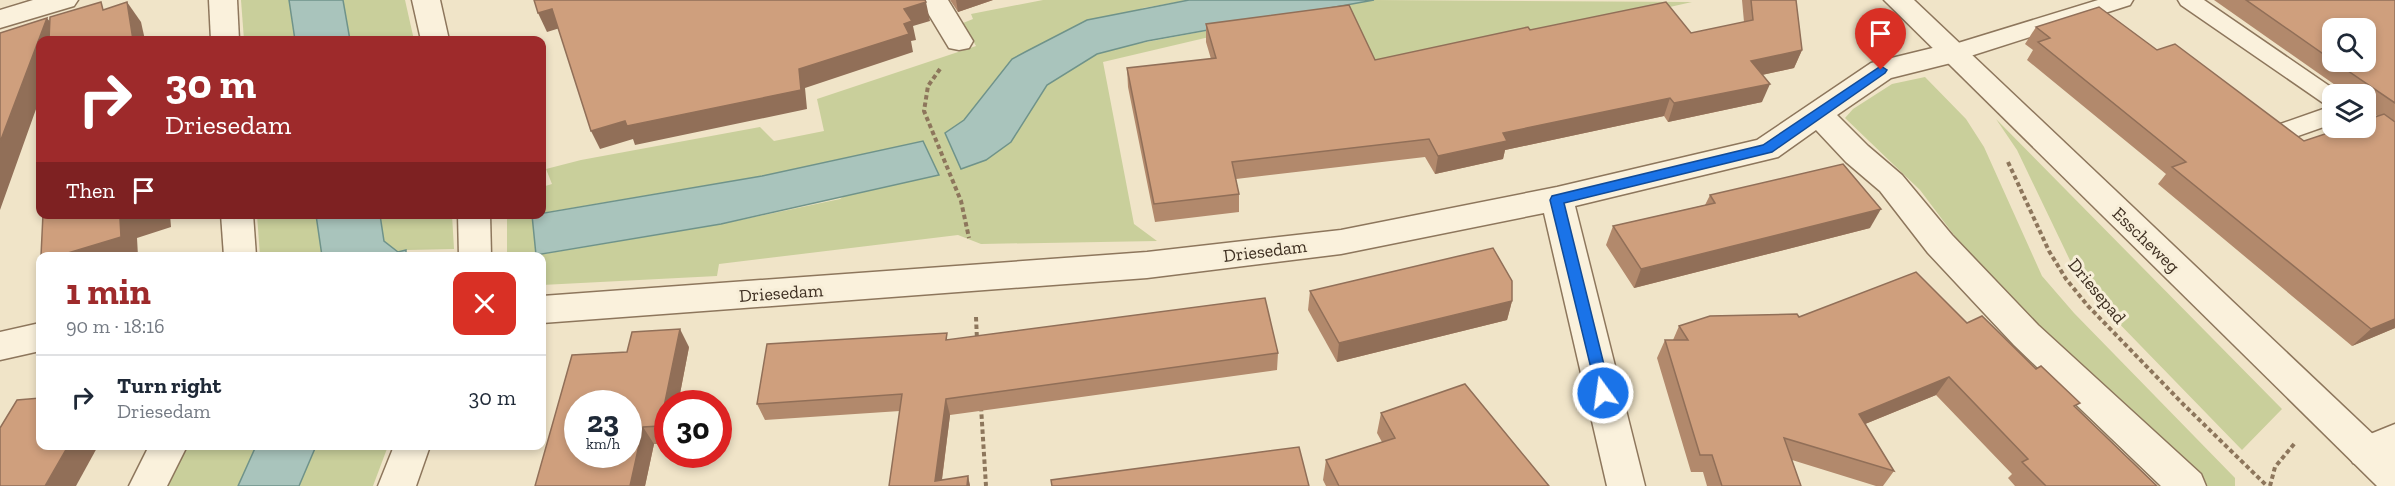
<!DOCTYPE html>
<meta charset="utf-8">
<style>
body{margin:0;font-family:"Zilla Slab",serif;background:#f2f2f3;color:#1f2937;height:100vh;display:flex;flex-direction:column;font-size:22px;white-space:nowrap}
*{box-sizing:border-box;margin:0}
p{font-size:20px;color:#747a83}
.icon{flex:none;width:33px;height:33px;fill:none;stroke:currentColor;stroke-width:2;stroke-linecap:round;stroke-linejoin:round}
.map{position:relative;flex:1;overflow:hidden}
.side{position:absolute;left:36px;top:252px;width:510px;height:198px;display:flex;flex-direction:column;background:#fff;border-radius:12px;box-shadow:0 3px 9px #0003}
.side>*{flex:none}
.hud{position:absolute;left:36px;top:36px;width:510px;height:183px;border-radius:12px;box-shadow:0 3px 9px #0003;background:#9e2a2b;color:#fff;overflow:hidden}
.tools{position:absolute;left:2322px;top:18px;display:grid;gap:12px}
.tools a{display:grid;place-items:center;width:54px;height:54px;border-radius:12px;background:#fff;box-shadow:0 3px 9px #0003;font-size:30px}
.speed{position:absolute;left:564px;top:390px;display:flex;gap:12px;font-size:30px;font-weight:700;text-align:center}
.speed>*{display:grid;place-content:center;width:78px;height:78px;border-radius:50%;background:#fff;box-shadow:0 3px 9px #0003;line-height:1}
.speed small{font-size:15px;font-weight:400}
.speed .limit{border:9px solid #d22;background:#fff;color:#111}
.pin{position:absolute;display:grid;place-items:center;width:51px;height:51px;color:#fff;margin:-62px -26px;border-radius:50% 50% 50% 0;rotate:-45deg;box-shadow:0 0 6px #0007}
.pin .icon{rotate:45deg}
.me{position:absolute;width:66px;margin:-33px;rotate:346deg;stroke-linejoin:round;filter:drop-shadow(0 0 4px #0008)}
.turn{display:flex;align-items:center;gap:21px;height:126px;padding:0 30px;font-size:27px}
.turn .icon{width:78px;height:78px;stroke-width:2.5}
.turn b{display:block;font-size:42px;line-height:51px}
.then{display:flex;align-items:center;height:57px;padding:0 30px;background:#0003;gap:12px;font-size:22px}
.round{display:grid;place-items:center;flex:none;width:63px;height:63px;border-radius:12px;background:#f2f2f3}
.headline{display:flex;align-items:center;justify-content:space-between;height:102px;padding:0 30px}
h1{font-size:36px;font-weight:700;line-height:45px;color:#9e2a2b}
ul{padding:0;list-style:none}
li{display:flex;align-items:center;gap:18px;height:84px;padding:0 30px;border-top:2px solid #e0e1e3}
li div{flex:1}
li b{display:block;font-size:22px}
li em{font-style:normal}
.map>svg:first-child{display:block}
.green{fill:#c9cf9b}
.water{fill:#a9c4bc;stroke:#6f938a;stroke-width:1.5}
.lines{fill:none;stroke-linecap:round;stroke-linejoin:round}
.service-casing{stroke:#8d765c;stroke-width:3}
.minor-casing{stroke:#8d765c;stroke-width:3}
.tertiary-casing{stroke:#8d765c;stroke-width:3}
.path{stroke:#8d765c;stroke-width:4;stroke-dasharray:4.5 3;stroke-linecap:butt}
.service{fill:#faf1dc;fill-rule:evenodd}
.minor{fill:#faf1dc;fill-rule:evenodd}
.tertiary{fill:#faf1dc;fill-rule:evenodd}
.wall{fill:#b2896c;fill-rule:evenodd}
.shaded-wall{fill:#916f58}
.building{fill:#cf9f7d;stroke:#916f58;stroke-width:1.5;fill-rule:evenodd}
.route{fill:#1a73e8;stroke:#114b97;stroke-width:1.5}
.labels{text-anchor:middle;stroke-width:6;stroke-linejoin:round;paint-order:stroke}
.street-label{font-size:18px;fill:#3d2e20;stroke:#f7eed8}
</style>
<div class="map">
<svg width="2395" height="486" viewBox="0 0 2395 486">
<rect width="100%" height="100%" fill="#f0e4c8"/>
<g class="green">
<path d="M241,0h48l6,40h-51z"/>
<path d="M343,0h62l9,40h-64z"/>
<path d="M1043,0h146l-46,8 -149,73 -30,40 -19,12 16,36 50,-27 36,-57 50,-31 17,-6 260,-48 318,2 -183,41 -138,27 -21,-49 -145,17 -102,24 31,162 23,17 -176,3 -23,-9 -239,29 -2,12 -175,9v-29h-35v-41h28h-3l5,40 184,-31 119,-25 83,-58 -161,35 -220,37v-26l10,-3 -6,-15 35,-9 179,-33 14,14 50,-10 -7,-32 159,-53 -13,-23 10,-4 -2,-5z"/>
<path d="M1925,77l41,42 18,28 58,129 32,37 161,165v8h-27l-214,-198 -74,-98 -75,-72 8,-9 39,-25z"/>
<path d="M1996,119l286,290 -40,41 -136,-140 -28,-33 -61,-127z"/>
<path d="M257,215h59l6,41h-62z"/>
<path d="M380,215h72l2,34 -48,1 -8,2 -14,-11z"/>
<path d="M187,446h69l-18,40h-71z"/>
<path d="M316,446h72l-15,40h-74z"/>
</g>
<g class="water">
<path d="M289,0h54l7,40h-55z"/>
<path d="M1189,0h185l-227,41 -50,13 -50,31 -36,57 -25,18 -25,9 -16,-36 19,-13 48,-61 15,-8 60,-31z"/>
<path d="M923,141l16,34 -218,49 -185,31 -4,-40 230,-39z"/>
<path d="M316,215h64l4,26 14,11 8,-2v6h-84z"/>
<path d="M256,446h60l-17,40h-61z"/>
</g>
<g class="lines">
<defs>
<g id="service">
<path d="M2098,0h35l-3,5 -169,54 -8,2 -8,-2 -4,-6 4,-6z"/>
<path d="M2178,0h26l137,94h-9v30l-54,19 -9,-3 -4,-6 4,-6 60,-21 -148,-102z"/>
</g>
<g id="minor">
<path d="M33,0h45l-4,6 -74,22v-18z"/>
<path d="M209,0h28l2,40h-28z"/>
<path d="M412,0h28l9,40h-28z"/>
<path d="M920,0h28l25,41 -4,7 -10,2 -10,-2z"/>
<path d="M1953,43l10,3 4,7 -4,7 -72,18 -54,37 31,31 34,29 50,60 86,90 163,149 5,12h-45l-147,-141 -86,-92 -48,-62 -34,-29 -30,-32 -38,27 -203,49 70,280h-38l-63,-273 -203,41 -194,24 -605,45v-27l605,-44 194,-22 216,-43 200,-47 114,-77z"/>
<path d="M221,214h32l3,42h-32z"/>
<path d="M458,214h32l1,42h-32z"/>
<path d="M40,323v28l-40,9v-28z"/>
<path d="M2395,424v33l-29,11 -13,-5 -6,-11 6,-11z"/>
<path d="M149,446h38l-20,40h-38z"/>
<path d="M394,446h36l-14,40h-38z"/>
</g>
<path id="tertiary" d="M1884,0h30l481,455v31h-18z"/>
</defs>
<use href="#service" class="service-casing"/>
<use href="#minor" class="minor-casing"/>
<use href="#tertiary" class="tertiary-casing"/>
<g class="path">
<path d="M940,69l-12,17 -4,25 37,90 8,37"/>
<path d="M2008,162l41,89 17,28 22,27 95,98 84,82"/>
<path d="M976,317l1,23"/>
<path d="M981,407l5,79"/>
<path d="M2270,486l5,-19 20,-24"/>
</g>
<use href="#service" class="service"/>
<use href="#minor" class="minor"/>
<use href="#tertiary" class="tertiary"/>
</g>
<g class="wall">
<path d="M950,0h43l-35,12z"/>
<path d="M1742,0h54l6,50 -8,18 -32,7v27l-94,20 -4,-6 -159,34 -2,9 -68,15 -10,-17 -189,22 3,15v18l-84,10 -27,-135 -1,-19 84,-9 -5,-17v-18l169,36 155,-30 161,3 53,-11z"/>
<path d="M2214,0h181v328l-43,18 -194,-162 8,-10 -139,-114 6,-10 -8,-6 11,-17 121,23 147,91 73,-25 -11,-9v-13h-18zM2332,28l34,34h-34z"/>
<path d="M1710,195l160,33 -236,60 -28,-43 7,-19 92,-21z"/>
<path d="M1310,291l202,10 -5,19 -170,42 -29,-52z"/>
<path d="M1799,317l168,6 109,84 81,79h-142l-7,-8 4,-4 -76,-79 -71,29 29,47 -11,15h-7l-84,-26 9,26h-94l-4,-14h-12l-34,-114 8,-18h8l6,-14z"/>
<path d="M948,340l330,13 -1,17 -327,45 -8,65 26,-4 2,10h-81l11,-75 -135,9 -8,-16z"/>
<path d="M689,347l-11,57h-10v40h-14l-9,42h-110z"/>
<path d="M1381,413l168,73h-223l-3,-6 3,-20 56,-18 -5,-9z"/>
</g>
<g class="shaded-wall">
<path d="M956,0h37l-35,12z"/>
<path d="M127,2l14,20 4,18h-12z"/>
<path d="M926,2l4,19 -17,5 3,14 -5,1 2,11 -108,36 2,21 -172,36 -2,-6 -33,10 -9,-18 208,-62 105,-45v-15z"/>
<path d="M552,9l8,19 -13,4 -9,-19z"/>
<path d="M47,18l15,19 -1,3h-21v58l-40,112v-68z"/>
<path d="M1802,50l-8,18 -51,11 8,-18z"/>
<path d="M1770,84l-8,18 -94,20 6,-19z"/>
<path d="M1670,98l-6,18 -159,34 -2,9 -68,15 3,-18 65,-23z"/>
<path d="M1881,209l-11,19 -236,60 7,-19z"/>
<path d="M134,214h36l1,13 -34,11 1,18h-80l62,-37z"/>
<path d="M1512,301l-5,19 -170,42 2,-19z"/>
<path d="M2395,319v9l-43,18 19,-17z"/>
<path d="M680,329l9,18 -11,57h-10v35l-8,-13z"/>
<path d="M1949,377l-13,18 -88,36 11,-17z"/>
<path d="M946,399l4,16 -9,71 -6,-5z"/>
<path d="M643,427l11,17 -9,42h-15z"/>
<path d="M68,446h30l-22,40h-31z"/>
<path d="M968,476l2,10h-3z"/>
</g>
<g class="building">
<path d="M534,0h391l1,2 -22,7 8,12 -8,3 5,10 -110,35 2,21 -174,36 -2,-5 -34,10 -39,-122 -14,4z"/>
<path d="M1751,0h45l6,50 -51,11 19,23 -96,19 -4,-5 -167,35 4,8 -69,15 -9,-17 -197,23 7,32 -85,10 -27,-136 89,-10 -10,-34 143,-19 26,55 153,-33 2,3 136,-28 25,31 62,-13z"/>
<path d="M2246,0h149v103l-60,-41h31v-34h-34v32z"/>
<path d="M101,2l2,8 24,-8 6,38h-84l1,-23z"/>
<path d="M2099,7l58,43 18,-6 129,97 39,-13h23v-8l18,-6 11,8v197l-24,10 -199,-162 14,-5 -148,-120 12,-4 -14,-11z"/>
<path d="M47,18l-47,124v-109z"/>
<path d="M1843,164l38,45 -240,60 -28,-43 102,-23 -5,-8z"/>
<path d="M43,214h91l-14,5 1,18 -63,19h-17z"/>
<path d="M1493,248l19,33v20l-173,42 -29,-52z"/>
<path d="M1916,272l51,51 15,-7 54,53 5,-3 39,37 -6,3 83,80h-111l-24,-24 6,-3 -79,-82 -90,37 35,57 -110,-33 17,48h-79l-10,-31h-12l-35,-115h23l-9,-14 31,-10 87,-2 2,3z"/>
<path d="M1265,298l13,55 -332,46 -11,82 33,-5 -1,10h-78l13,-92 -145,10 10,-60 180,-11 -1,7z"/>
<path d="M680,329l-20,97 -17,1 -13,59h-95l37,-131 55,-3 5,-20zM578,404h50v50h-50z"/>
<path d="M1465,384l84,102h-210l-13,-26 69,-22 -14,-25z"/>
<path d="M40,398v48h28l-23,40h-45v-58l17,-28z"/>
<path d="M1299,447l10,39h-257l-1,-6z"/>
</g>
<path class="route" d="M1881,66l6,4 -2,3 -113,79 -208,51 47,190 -2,4 -6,2 -5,-2 -48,-197 2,-4 211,-51z"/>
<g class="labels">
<g class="street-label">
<text transform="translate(2146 240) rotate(44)" y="6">Esscheweg</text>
<text transform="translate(1265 251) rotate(-7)" y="6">Driesedam</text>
<text transform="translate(2097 291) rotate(50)" y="6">Driesepad</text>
<text transform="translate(781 293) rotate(-4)" y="6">Driesedam</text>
</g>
</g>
</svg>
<div class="tools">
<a><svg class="icon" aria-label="search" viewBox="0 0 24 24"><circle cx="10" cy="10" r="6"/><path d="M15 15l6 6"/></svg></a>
<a><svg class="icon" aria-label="layers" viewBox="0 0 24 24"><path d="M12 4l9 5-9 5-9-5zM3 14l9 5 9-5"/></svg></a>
</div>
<div class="speed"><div>23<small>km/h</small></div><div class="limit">30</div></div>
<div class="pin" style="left:1881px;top:70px;background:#d93025"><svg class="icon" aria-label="arrive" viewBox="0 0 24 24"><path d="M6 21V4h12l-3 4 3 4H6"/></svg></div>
<svg class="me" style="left:1603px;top:393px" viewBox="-20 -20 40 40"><circle r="17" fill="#1a73e8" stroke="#fff" stroke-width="3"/><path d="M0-11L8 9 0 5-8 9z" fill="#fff"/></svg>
<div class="hud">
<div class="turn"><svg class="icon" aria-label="right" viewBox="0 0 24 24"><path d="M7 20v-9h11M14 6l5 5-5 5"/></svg><div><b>30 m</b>Driesedam</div></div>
<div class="then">Then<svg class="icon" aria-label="arrive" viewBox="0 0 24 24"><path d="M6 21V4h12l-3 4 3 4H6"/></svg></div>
</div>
<section class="side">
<div class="headline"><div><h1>1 min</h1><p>90 m · 18:16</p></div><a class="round" style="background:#d93025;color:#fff"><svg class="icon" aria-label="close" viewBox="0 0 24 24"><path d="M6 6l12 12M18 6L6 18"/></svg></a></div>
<ul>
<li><svg class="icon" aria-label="right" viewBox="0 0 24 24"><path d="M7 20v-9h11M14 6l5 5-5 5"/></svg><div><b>Turn right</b><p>Driesedam</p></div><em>30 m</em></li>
</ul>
</section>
</div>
